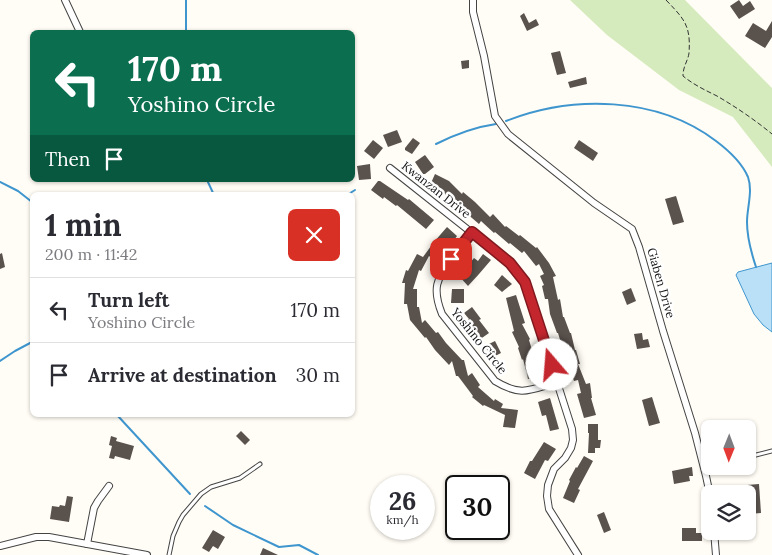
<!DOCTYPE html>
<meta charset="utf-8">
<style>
body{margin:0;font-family:Lora,serif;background:#f7f7f7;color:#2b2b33;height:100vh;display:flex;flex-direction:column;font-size:19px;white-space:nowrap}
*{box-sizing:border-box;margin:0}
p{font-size:16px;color:#7c7c81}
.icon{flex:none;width:28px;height:28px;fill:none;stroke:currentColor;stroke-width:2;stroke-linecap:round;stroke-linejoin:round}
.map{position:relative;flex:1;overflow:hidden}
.panel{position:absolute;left:30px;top:192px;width:325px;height:225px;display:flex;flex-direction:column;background:#fff;border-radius:8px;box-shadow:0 1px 4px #0004}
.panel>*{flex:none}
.banner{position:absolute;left:30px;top:30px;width:325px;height:152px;border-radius:8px;box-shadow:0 1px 4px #0004;background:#0b6e4f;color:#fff;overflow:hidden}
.needle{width:32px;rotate:181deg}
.controls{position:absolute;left:701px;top:420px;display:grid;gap:10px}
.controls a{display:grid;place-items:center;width:55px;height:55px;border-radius:8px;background:#fff;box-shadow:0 1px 4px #0004;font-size:25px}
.speed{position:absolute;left:370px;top:475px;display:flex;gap:10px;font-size:25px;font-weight:700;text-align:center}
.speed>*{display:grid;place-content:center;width:65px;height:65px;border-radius:50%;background:#fff;box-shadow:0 1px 4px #0004;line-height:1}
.speed small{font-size:12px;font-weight:400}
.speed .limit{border:2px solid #111;border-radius:8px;background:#fff;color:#111}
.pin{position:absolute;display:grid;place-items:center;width:42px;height:42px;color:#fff;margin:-21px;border-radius:10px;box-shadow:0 2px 8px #0006}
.me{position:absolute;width:55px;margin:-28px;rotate:342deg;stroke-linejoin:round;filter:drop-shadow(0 0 4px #0008)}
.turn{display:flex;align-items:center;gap:18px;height:105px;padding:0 15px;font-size:22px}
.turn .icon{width:65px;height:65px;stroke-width:2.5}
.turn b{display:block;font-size:35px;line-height:42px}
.then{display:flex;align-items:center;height:48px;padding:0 15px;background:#0003;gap:10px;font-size:19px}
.round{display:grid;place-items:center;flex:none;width:52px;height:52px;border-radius:8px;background:#f7f7f7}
.head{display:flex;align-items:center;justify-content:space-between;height:85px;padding:0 15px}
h1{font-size:30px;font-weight:700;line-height:38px}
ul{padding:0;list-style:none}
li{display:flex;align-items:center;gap:15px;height:65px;padding:0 15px;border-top:1px solid #e1e1e2}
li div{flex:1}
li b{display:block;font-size:19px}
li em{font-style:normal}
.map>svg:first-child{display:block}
.green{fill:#d5ebbd}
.water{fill:#b9e0f7;stroke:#3f96cf}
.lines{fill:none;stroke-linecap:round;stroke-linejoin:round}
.stream{stroke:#3f96cf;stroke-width:2}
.building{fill:#5a524d}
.lane-casing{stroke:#444;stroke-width:5}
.street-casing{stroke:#444;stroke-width:8}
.path{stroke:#333;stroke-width:1;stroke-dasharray:5 2.5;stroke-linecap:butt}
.lane{stroke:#fff;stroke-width:3}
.street{stroke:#fff;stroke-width:6}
.route-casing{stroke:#7f191e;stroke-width:12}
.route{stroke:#c4262e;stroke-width:9}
.labels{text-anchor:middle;stroke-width:5;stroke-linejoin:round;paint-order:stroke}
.street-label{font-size:12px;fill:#111;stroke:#fff}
</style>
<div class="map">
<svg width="772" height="555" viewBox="0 0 772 555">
<rect width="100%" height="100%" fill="#fffdf5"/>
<path class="green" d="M570,0h115l87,88v79l-39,-50 -54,-27 -72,-55z"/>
<path class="water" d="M772,263v69l-9,-7 -9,-11 -18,-39 2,-3z"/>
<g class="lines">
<g class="stream">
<path d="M186,32v-32"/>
<path d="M506,121c66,-26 151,-25 210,20 12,9 26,22 32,36 5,14 -1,31 -1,45 0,16 4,30 9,45"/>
<path d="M436,144c20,-10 39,-17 60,-20"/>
<path d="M207,180l7,15"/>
<path d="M0,182l18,9 14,11"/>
<path d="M347,195l8,-5"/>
<path d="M0,361l15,-10 17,-9"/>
<path d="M117,415l73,79"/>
<path d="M205,506l28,19 46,22 20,-2 19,10"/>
</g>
</g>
<g class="building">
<path d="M739,0l4,6 7,-5 5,8 -16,10 -9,-13z"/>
<path d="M524,13l5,10 7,-4 3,6 -12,6 -7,-15z"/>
<path d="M772,21v16l-7,11 -20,-12 8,-13 13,8z"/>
<path d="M560,51l6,22 -9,2 -6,-22z"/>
<path d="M469,60v8l-7,1 -1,-8z"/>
<path d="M586,77l1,7 -17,4 -2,-6z"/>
<path d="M397,130l5,12 -14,5 -5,-12z"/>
<path d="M413,138l7,5 -8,11 -7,-4v-2z"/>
<path d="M373,140l10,8 -9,11 -10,-8z"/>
<path d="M579,140l19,13 -5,8 -19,-13z"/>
<path d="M425,155l9,12 -9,7h-2l-8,-12z"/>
<path d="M370,164l1,15 -12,1 -2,-14z"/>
<path d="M435,174l14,7 13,13 1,-2 12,10 15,15 3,-3 12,13 1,-1 13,10 1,-1 16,13 1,-1 12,16 7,13 -3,1 5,23 2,-1 3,18h1l6,16h1l4,17h1l4,14h-2l8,20 4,-1 2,15h-1l5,17 -12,3 -7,-24 4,-1 -3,-13 -4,1 -5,-14h-1l-10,-34h-1l-7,-19 -2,-15h-3l-3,-13 2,-1 -4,-9 4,-2 -5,-10 -3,2 -12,-15 -2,2 -12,-10 -1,1 -14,-12 -1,1 -13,-12 -2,3 -28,-24 -13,-13 -7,-4z"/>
<path d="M378,181h2l28,19 1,-1 25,21 -8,9 -29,-24 -1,1 -12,-9 -1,2 -12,-9z"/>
<path d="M676,196l8,26 -11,3 -8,-26z"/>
<path d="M447,227l10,9 -9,12 -2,-1 -10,14 -7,-5 -8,15 -2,-1 -6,19h4v18h2l3,16 3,-3 11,13 2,-1 8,11 16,17h2l4,16 4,-3 8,12 -2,2 16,14 1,-2 8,5 -2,4 17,2 -3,18 -12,-1 2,-12 -21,-10 -1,1 -11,-9 1,-1 -15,-20h-2l-4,-15 -3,4 -14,-15 -9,-13 -1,1 -15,-18 -3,-16h-3l1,-21h-3l4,-13 2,1 9,-17 6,3 11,-15z"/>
<path d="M2,253l3,14 -5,2v-15z"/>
<path d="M483,254l8,6 -12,14 -11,12 -9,-10 12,-12 -1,-1 4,-5 4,3z"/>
<path d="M502,275l10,9 -10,8 -8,-7z"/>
<path d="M631,288l5,13 -9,4 -5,-13z"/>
<path d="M452,289h12v14h-13z"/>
<path d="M516,295l9,28 -3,1 8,15 -1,1 11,36 -12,3 -5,-20 -1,1 -4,-12 1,-1 -7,-15 2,-1 -8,-33z"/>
<path d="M472,307l9,12 -2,1 10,13 -10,7 -13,-18 3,-3 -5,-6z"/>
<path d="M642,333l1,7 5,-1 2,8 -13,2 -3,-15z"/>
<path d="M495,341l6,12 -10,5 -6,-12z"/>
<path d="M652,397l8,26 -11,3 -7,-26z"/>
<path d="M550,398l9,31 -9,2 -4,-16 -4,1 -4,-14z"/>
<path d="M588,424h10v16h3l-1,8h-5v5h-7l1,-20h-1z"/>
<path d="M241,431l9,9 -5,5 -9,-9z"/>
<path d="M111,436l6,2 -1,3 18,5 -4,14 -15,-4 -1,3 -5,-1 3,-12 -3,-1z"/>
<path d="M544,442l12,7 -8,12 -3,-1 -10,19 -11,-6 6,-12h2z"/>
<path d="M584,456l9,5 -15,28 2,1 -6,13 -11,-5 7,-17 -1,-1 7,-13 1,1z"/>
<path d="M692,467l1,9h-4l1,5 -16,3 -2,-13z"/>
<path d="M759,484l2,29 -12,1 -2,-29z"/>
<path d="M67,496l6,1 -4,25 -19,-3 2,-13 7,1 1,-2 5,1z"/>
<path d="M604,512l7,18 -7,3 -7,-18z"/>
<path d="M682,528h14v5h6v8h-20z"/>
<path d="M213,530l12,7 -7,12 -5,-3 -4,6 -7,-4z"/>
<path d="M263,548l15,7h-18z"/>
</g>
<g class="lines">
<defs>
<g id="lane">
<path d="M748,457l24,-6"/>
<path d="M169,555l4,-19 6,-14 4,-7 18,-21 10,-7 29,-9 20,-14"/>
</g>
<g id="street">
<path d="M65,0l15,32"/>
<path d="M473,0v12l11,44 11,60 13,18 86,69 38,26 7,18 24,84 32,102 11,43 4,19"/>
<path d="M390,168l120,95 15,19 47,147 1,11 -2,8 -6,10 -11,11 -6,16 -1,11 2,13 29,46"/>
<path d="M472,233c-7,8 -13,17 -20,25 -16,21 -20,31 -10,56l53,67c26,16 35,9 62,1"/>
<path d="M714,531l2,24"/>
<path d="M87,544l7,-36 4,-7 11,-15"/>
<path d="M0,546l36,-9h13l98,18"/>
</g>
</defs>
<use href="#lane" class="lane-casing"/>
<use href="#street" class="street-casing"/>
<path class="path" d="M666,0c18,19 25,25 23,53 -1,8 -6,13 -6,23 11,9 22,14 34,20 19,11 38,24 55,38"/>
<use href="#lane" class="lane"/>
<use href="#street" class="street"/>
</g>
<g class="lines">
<defs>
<path id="route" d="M451,259l21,-27 38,31 15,19 27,83"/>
</defs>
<use href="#route" class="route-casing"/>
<use href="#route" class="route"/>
</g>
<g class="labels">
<g class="street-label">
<text transform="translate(436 190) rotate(38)" y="4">Kwanzan Drive</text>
<text transform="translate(661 283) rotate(74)" y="4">Giaben Drive</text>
<text transform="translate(479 341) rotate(51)" y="4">Yoshino Circle</text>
</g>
</g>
</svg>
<div class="controls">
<a><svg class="needle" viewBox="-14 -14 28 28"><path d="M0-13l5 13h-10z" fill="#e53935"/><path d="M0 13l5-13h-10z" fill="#7c7c81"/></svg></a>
<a><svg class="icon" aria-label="layers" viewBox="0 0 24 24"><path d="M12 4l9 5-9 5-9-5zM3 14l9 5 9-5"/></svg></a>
</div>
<div class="speed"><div>26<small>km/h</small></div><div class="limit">30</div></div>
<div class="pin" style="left:451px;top:259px;background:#d93025"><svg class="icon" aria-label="arrive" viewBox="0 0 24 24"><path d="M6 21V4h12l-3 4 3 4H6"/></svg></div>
<svg class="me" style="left:552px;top:365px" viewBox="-20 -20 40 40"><circle r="19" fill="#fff"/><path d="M0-13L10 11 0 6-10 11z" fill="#c4262e"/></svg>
<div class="banner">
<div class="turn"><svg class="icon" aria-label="left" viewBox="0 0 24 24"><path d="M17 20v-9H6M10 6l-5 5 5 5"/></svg><div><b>170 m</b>Yoshino Circle</div></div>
<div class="then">Then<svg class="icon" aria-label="arrive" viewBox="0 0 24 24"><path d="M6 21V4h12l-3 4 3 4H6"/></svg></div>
</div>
<section class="panel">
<div class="head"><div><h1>1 min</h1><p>200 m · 11:42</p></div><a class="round" style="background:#d93025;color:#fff"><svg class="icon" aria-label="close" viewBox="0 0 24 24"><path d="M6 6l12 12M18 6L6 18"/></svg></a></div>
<ul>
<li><svg class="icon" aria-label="left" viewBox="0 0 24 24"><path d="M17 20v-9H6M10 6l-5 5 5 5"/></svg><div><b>Turn left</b><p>Yoshino Circle</p></div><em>170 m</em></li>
<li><svg class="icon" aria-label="arrive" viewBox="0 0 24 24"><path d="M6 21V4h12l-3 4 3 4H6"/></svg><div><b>Arrive at destination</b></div><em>30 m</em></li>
</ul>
</section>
</div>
